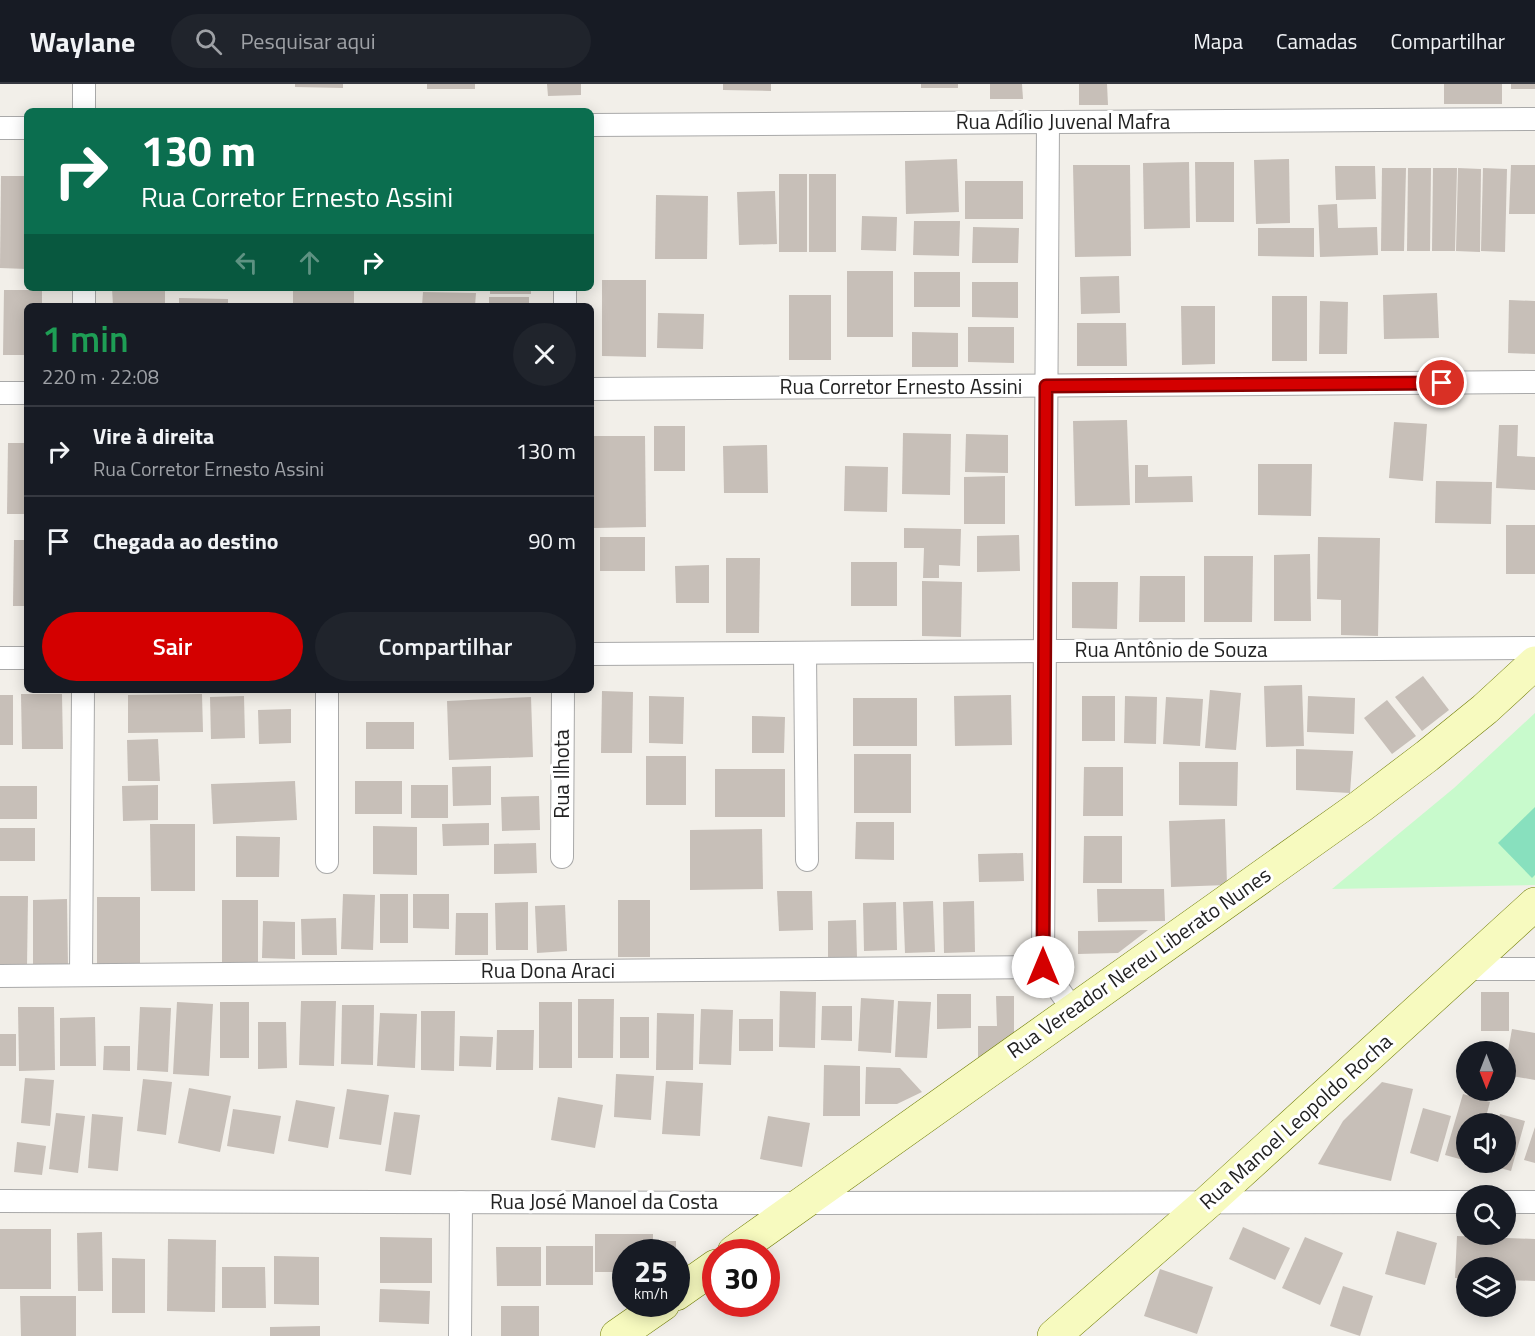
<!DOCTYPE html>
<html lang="pt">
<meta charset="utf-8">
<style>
body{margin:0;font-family:"Titillium Web",sans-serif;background:#20242c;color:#f1f3f6;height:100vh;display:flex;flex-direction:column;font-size:22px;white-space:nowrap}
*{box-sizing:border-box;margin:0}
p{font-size:20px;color:#9ea1a6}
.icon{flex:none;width:33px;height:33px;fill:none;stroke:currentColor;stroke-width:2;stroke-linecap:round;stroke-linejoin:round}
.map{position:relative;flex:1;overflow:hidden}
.details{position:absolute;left:24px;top:219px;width:570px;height:390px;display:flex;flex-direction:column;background:#171b24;border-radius:9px;box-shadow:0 3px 15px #0003}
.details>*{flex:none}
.hud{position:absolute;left:24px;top:24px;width:570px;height:183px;border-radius:9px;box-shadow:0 3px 15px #0003;background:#0b6e4f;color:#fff;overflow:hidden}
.needle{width:39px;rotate:180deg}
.buttons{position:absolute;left:1456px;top:957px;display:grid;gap:12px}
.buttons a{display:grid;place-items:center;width:60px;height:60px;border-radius:50%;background:#171b24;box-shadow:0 3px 15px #0003;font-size:30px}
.speed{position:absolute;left:612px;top:1155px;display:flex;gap:12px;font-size:30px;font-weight:700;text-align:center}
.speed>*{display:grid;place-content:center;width:78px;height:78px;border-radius:50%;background:#171b24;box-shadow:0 3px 15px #0003;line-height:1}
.speed small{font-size:15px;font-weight:400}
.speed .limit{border:9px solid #d22;background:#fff;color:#111}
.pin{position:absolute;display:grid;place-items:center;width:51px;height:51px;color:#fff;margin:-26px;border:3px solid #fff;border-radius:50%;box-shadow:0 2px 6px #0007}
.me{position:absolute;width:66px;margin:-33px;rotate:0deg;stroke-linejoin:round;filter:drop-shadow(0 0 4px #0008)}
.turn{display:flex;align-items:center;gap:21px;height:126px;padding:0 18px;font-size:27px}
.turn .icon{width:78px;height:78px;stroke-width:2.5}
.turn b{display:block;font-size:42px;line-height:51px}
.lanes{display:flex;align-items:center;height:57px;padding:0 18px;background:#0003;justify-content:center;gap:30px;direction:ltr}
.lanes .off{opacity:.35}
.round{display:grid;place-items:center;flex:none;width:63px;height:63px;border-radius:32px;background:#20242c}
.headline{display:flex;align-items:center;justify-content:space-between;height:102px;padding:0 18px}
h1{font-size:36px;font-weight:600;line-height:45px;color:#1e9e55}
.button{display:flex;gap:12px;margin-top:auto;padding:12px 18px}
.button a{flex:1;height:69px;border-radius:36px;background:#d40000;color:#fff;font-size:24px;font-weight:600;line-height:69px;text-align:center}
.button a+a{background:#20242c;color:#f1f3f6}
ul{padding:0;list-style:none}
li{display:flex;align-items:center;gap:18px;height:90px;padding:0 18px;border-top:2px solid #363941}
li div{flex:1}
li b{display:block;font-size:22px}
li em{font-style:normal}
header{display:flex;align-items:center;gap:36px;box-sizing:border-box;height:84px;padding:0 30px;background:#171b24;border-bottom:2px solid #363941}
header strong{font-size:28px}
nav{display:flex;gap:33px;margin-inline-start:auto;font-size:21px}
.search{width:420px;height:54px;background:#20242c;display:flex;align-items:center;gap:15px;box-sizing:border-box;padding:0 21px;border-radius:33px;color:#9ea1a6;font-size:22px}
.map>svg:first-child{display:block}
.park{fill:#c8facc}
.pitch{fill:#88e0be}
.building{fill:#c7bfb8}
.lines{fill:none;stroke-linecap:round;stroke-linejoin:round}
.minor-casing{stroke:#a9a9a9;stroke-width:24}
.secondary-casing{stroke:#707d05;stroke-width:34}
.minor{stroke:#fff;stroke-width:22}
.secondary{stroke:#f7fabf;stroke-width:33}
.route-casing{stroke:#8a0000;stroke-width:15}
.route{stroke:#d40000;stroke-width:10}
.labels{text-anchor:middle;stroke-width:6;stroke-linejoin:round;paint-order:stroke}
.street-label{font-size:21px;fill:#222;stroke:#fff}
</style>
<header>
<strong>Waylane</strong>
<div class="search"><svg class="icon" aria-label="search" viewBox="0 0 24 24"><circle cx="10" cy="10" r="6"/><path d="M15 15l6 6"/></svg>Pesquisar aqui</div>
<nav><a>Mapa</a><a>Camadas</a><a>Compartilhar</a></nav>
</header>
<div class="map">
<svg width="1535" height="1252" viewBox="0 0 1535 1252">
<rect width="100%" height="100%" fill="#f2efe9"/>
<path class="park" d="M1535,629v172l-203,4 122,-101z"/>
<path class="pitch" d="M1535,723v68l-3,3 -34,-35z"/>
<g class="building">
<path d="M295,0h48v4l-48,-1z"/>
<rect x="427" y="0" width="48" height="5"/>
<path d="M547,0h34v11l-33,1z"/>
<path d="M723,0h48v7l-48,-1z"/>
<rect x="921" y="0" width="37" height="4"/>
<path d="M990,0h32l1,15h-33z"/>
<path d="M1079,0h28l1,21h-29z"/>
<rect x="1444" y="0" width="58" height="20"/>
<rect x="1511" y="0" width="24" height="5"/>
<path d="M957,75l2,53 -53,2 -1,-53z"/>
<path d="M1289,75l1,64 -34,1 -2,-64z"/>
<path d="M1189,78l1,66 -46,1 -1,-66z"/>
<path d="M1195,78h39v60h-38z"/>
<path d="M1073,81h57l1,91 -56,1z"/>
<path d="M1511,81h24v49h-26z"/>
<path d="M1335,82h40l1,33 -40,1z"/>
<path d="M1382,84h24l-2,83h-23z"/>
<path d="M1408,84h23l-1,83h-23z"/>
<path d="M1433,84h24l-2,83h-23z"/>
<path d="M1458,84l23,1 -1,83 -24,-1z"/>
<path d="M1483,84l24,1 -2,83 -24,-1z"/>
<rect x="779" y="90" width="28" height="78"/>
<rect x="809" y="90" width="27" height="78"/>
<path d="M1,92h26v93l-27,-1z"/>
<rect x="965" y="97" width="58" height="38"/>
<path d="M775,107l2,53 -38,1 -2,-53z"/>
<path d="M656,111l52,1 -1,63h-52z"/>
<path d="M1337,120l1,24 39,-1 1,28 -58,2 -2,-52z"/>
<path d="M862,132l35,1 -1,34 -35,-1z"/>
<path d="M914,137h46l-1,35 -46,-1z"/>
<path d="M973,143l46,1 -1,35h-46z"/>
<path d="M1258,144h56v29l-56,-1z"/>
<rect x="847" y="187" width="46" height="66"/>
<rect x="914" y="188" width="46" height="35"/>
<path d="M1119,192l1,37 -39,1 -1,-37z"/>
<path d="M602,196h44v77l-44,-1z"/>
<path d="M972,198h46v36l-46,-1z"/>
<path d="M112,204h53v18h-52z"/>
<rect x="293" y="204" width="61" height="18"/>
<rect x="490" y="204" width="41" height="6"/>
<path d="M4,206h38v16h-15v49h-24z"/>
<path d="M423,208l53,1 -1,13h-53z"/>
<path d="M1437,209l2,45 -55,1 -1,-44z"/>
<rect x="789" y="211" width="42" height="65"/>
<rect x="1272" y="212" width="35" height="65"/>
<rect x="489" y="213" width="40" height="9"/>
<path d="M179,214l49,1v7h-49z"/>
<path d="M1509,216l26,1v53l-27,-1z"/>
<path d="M1320,217l28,1 -1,52h-28z"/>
<path d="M413,219v3h-34v-2z"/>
<path d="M1181,222h34v58l-33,1z"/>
<path d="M658,229l46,1 -1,35 -46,-1z"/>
<path d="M1077,239h49l1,43h-50z"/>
<path d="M968,243h46v36l-46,-1z"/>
<path d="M912,248l46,1v34h-46z"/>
<path d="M1127,336l3,85 -55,1 -2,-85z"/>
<path d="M1394,338l33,2 -4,57 -34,-3z"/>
<path d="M1499,341h19l-1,31 18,1v33l-39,-2z"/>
<rect x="654" y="342" width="31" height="45"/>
<path d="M903,349l48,1 -1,61 -48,-1z"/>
<path d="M966,350l42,1v38l-43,-1z"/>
<path d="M593,352h52l1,91 -52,1z"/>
<path d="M8,359h19v71h-20z"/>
<path d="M767,361l1,48h-44l-1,-47z"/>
<path d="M1258,380h54l-1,52 -53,-1z"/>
<path d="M1135,381h13v12l44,-1 1,26 -58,1z"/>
<path d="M845,382l43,1 -1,45 -43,-1z"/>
<path d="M1005,392v48h-41v-47z"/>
<path d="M1436,397l56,1 -1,42 -56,-1z"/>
<rect x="1506" y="441" width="29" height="49"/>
<path d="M904,444l57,1 -1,37 -21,-1v13h-16l1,-30h-20z"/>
<path d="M1019,451l1,36 -43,1v-36z"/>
<rect x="600" y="453" width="45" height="34"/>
<path d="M1318,453l62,1 -2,98 -37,-1v-35l-24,-1z"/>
<path d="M14,456h13v66h-14z"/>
<path d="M1310,470l1,67h-37v-66z"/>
<path d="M1204,472h49l-1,66h-48z"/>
<path d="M726,474h34l-1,75h-33z"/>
<rect x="851" y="478" width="46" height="44"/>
<path d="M709,481v38h-33l-1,-37z"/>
<path d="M1140,492h45v46h-46z"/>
<path d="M922,497l40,1 -1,55 -39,-1z"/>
<path d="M1072,498h46l-1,47 -45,-1z"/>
<path d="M1423,592l26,34 -27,21 -27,-34z"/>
<path d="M1302,601l2,61 -38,1 -2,-61z"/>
<path d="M1210,606l31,3 -5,57 -31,-2z"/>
<path d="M602,607l31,1 -1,61h-31z"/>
<path d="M21,610h41l1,55h-41z"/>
<path d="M202,610l1,38 -75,1v-38z"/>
<rect x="0" y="611" width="13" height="50"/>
<path d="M1011,611l1,50 -57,1 -1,-50z"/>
<path d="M244,612l1,42 -34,1 -1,-42z"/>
<path d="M649,612l35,1 -1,47 -34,-1z"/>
<rect x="1082" y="612" width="33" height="45"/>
<path d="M1125,612l32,1 -1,47 -32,-1z"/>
<path d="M1308,612l47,2 -1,36 -47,-2z"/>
<path d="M531,613l2,60 -84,3 -2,-59z"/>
<path d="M1166,613l37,2 -3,47 -37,-2z"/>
<rect x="853" y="614" width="64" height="48"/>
<path d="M1387,616l29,36 -24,18 -28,-36z"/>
<path d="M291,625v34l-32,1 -1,-34z"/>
<path d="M752,632l33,1 -1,36h-32z"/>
<rect x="366" y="638" width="48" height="27"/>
<path d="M158,655l2,42h-32l-1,-41z"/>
<path d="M1296,665l57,2 -3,42 -54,-3z"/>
<rect x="854" y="670" width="57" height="59"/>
<rect x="646" y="672" width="40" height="49"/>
<path d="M1179,678h59l-1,44 -58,-1z"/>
<path d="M491,682v39l-38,1 -1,-39z"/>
<path d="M1084,683h39v49h-40z"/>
<rect x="715" y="685" width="70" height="48"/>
<path d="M295,697l2,39 -84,4 -2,-40z"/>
<rect x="355" y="697" width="47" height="33"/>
<path d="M158,701v35l-35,1 -1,-35z"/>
<rect x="411" y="701" width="37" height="33"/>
<rect x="0" y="702" width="37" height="33"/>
<path d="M539,712l1,34 -38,1 -1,-34z"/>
<path d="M1225,735l2,66 -56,2 -2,-66z"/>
<path d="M856,738h38v38l-39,-1z"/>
<path d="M489,739v22l-46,1 -1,-22z"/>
<path d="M150,740h45v67h-44z"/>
<path d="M373,742l44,1v48l-44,-1z"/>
<rect x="0" y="744" width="35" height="33"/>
<path d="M762,745l1,60 -73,1v-60z"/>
<path d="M236,752l44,1 -1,40h-43z"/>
<path d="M1084,752h38v47h-39z"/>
<path d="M536,759l1,30 -43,1v-30z"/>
<path d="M1023,769l1,28 -45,1 -1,-28z"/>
<path d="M1097,805h67l1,32 -67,1z"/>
<path d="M777,807h35l1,39 -34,1z"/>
<path d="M343,810l32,1 -2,55 -32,-1z"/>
<rect x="380" y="810" width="28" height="49"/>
<path d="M413,810h36v35l-36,-1z"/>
<path d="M0,812h28l-1,71h-27z"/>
<path d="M97,813h43v75l-43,1z"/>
<path d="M67,815l1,68h-35v-67z"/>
<rect x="222" y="816" width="36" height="63"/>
<rect x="618" y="816" width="32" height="57"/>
<path d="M933,817l2,51 -30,1 -2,-51z"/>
<path d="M974,817l1,51 -31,1 -1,-51z"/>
<path d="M528,818v48h-32l-1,-47z"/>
<path d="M896,818l1,48 -33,1 -1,-48z"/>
<path d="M565,821l2,46 -30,2 -2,-47z"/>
<path d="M456,829h32v42h-33z"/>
<path d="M336,834l1,37h-35l-1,-36z"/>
<path d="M856,836l1,38 -29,1v-38z"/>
<path d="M263,837l32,1v37l-33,-1z"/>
<path d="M1148,846l-30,23 -40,1v-23z"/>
<path d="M780,907l36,1 -1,56 -36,-1z"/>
<rect x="1481" y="908" width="28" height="39"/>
<path d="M937,910h34v34l-34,1z"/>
<path d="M996,912h18v42l-36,25v-37h19z"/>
<path d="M861,914l33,2 -3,53 -33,-2z"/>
<path d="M578,915h36l-1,59h-35z"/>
<path d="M301,917h35l-2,65 -35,-1z"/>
<path d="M898,917l33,1 -4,56 -32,-1z"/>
<path d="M177,918l36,2 -4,72 -36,-2z"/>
<rect x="220" y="918" width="29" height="56"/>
<rect x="539" y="918" width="33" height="66"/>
<path d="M342,921h32l-1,60 -32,-1z"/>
<path d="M822,922h30v35l-31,-1z"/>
<path d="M18,923h36l1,63 -36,1z"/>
<path d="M140,923l31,1 -3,64 -31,-2z"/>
<path d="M701,925l32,1 -2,55 -32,-1z"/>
<path d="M421,927h34l-1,60 -33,-1z"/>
<path d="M380,929l37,1 -2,54 -38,-2z"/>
<path d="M657,929l37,1 -1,56h-37z"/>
<path d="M95,933l1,49h-36v-48z"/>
<rect x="620" y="933" width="29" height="41"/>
<rect x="739" y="935" width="34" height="32"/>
<path d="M258,938h28l1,46 -29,1z"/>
<path d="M1512,945l23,4v47l-29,-5v-13z"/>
<path d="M497,946h37l-1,40h-37z"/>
<rect x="0" y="950" width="16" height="32"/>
<path d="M460,952l33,1 -2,30 -32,-1z"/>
<path d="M104,962h26v25l-27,-1z"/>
<path d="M824,981l36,1v50h-37z"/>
<path d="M866,983l34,1 22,24 -25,12h-32z"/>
<path d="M616,990l38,2 -3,44 -37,-3z"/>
<path d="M25,994l29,2 -4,46 -29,-3z"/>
<path d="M143,995l29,3 -6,53 -29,-4z"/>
<path d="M666,997l37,2 -3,53 -38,-2z"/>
<path d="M1382,998l31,7 -22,92 -73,-17 25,-43z"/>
<path d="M189,1004l42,8 -11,56 -42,-9z"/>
<path d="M347,1005l42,6 -8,50 -42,-6z"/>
<path d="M1463,1010l27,8 -6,22h-17v37l-22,-6z"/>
<path d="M558,1013l45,8 -8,43 -44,-8z"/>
<path d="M296,1016l39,7 -7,41 -40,-7z"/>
<path d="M1423,1024l28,8 -13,46 -28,-9z"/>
<path d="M233,1025l48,7 -7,38 -47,-8z"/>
<path d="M394,1028l26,3 -9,60 -26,-4z"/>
<path d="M56,1029l29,3 -7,57 -29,-4z"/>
<path d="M92,1030l31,3 -5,54 -30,-3z"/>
<path d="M1500,1030l25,7 -14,50 -29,-8 24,-1v-38h-9z"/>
<path d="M768,1032l42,7 -8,44 -42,-8z"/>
<path d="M1535,1043v36l-11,-3z"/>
<path d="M17,1058l29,4 -4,29 -28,-3z"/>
<path d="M1243,1143l47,21 -15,32 -46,-21z"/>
<rect x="0" y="1145" width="51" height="60"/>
<path d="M1397,1147l40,12 -12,42 -40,-11z"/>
<path d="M102,1148l1,59h-25l-1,-58z"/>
<path d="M595,1150h58v7h23v11h-50v20h-31z"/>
<path d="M1457,1152l78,3v42l-29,-1v-12h-39v10h-12z"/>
<path d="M380,1153l52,1v45h-52z"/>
<path d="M1305,1153l38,16 -23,52 -38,-17z"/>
<path d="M168,1155l48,1 -1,72 -48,-1z"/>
<rect x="546" y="1162" width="47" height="39"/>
<path d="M496,1163h45v39h-44z"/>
<path d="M274,1172l45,1v48l-45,-1z"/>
<path d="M112,1174l33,1v54h-33z"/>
<path d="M222,1183h43l1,41h-44z"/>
<path d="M1160,1185l53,18 -16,47 -53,-18z"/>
<path d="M1343,1202l30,10 -13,40 -30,-10z"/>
<path d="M380,1205l50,2 -1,33 -50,-2z"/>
<path d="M20,1212h56v40h-55z"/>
<rect x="501" y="1222" width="38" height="30"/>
<path d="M320,1242v10h-50v-9z"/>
</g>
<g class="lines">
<defs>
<g id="minor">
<path d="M84,0v27"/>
<path d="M591,41l944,-6"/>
<path d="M0,44h27"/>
<path d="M84,204v18"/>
<path d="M565,222v-18"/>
<path d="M591,305l944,-7"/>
<path d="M0,309h27"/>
<path d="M805,569l2,207"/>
<path d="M591,570l944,-6"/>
<path d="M0,574h27"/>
<path d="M327,606v172"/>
<path d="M562,773l1,-167"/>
<path d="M1043,883l5,-845"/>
<path d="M1465,885h70"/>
<path d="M81,891l2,-285"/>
<path d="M0,892l1043,-9 30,43"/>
<path d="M0,1117l803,2 664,-1"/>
<path d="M1506,1118h29"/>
<path d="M460,1252l1,-134"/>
</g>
<g id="secondary">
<path d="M734,1168l627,-446 66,-50 58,-47 50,-46"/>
<path d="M676,1210l40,-28"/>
<path d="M617,1252l46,-32"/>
<path d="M1054,1252l154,-134 327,-298"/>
</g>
</defs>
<use href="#minor" class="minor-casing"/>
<use href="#secondary" class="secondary-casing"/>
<use href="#minor" class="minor"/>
<use href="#secondary" class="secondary"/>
</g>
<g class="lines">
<defs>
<path id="route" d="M1043,883l3,-581 396,-3"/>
</defs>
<use href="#route" class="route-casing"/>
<use href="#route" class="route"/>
</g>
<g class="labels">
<g class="street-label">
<text x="1063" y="45">Rua Adílio Juvenal Mafra</text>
<text x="901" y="310">Rua Corretor Ernesto Assini</text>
<text x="1171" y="573">Rua Antônio de Souza</text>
<text transform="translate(562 690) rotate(-90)" y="7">Rua Ilhota</text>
<text transform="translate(1139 879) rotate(-35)" y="7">Rua Vereador Nereu Liberato Nunes</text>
<text x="548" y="894">Rua Dona Araci</text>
<text transform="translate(1296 1038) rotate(-42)" y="7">Rua Manoel Leopoldo Rocha</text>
<text x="604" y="1125">Rua José Manoel da Costa</text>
</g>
</g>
</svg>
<div class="buttons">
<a><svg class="needle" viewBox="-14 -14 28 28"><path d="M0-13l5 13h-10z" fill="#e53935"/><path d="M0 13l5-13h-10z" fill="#9ea1a6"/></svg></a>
<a><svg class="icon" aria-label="sound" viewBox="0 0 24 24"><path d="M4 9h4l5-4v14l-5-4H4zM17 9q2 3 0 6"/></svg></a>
<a><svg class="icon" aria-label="search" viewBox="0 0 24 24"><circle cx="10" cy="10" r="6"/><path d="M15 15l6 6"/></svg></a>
<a><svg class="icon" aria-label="layers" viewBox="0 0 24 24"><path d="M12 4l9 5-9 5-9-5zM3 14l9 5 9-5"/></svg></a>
</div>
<div class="speed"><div>25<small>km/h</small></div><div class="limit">30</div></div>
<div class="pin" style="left:1442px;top:299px;background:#d93025"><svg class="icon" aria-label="arrive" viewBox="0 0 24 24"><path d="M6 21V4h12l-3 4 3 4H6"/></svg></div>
<svg class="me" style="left:1043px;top:883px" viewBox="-20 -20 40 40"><circle r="19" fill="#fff"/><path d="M0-13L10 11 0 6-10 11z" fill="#d40000"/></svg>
<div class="hud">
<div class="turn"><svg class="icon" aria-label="right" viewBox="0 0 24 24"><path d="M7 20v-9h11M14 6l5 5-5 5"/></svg><div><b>130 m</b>Rua Corretor Ernesto Assini</div></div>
<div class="lanes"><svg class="icon off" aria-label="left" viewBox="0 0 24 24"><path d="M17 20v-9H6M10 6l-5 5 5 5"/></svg><svg class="icon off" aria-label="ahead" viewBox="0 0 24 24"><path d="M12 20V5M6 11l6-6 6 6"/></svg><svg class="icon" aria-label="right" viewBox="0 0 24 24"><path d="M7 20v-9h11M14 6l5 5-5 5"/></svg></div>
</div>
<section class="details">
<div class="headline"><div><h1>1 min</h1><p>220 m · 22:08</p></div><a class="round"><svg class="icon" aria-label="close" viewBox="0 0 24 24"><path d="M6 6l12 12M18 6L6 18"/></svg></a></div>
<ul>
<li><svg class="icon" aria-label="right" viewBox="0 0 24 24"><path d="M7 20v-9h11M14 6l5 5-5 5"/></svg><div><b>Vire à direita</b><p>Rua Corretor Ernesto Assini</p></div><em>130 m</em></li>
<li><svg class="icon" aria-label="arrive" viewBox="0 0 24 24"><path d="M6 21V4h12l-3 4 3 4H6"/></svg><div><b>Chegada ao destino</b></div><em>90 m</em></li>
</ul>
<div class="button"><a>Sair</a><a>Compartilhar</a></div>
</section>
</div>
